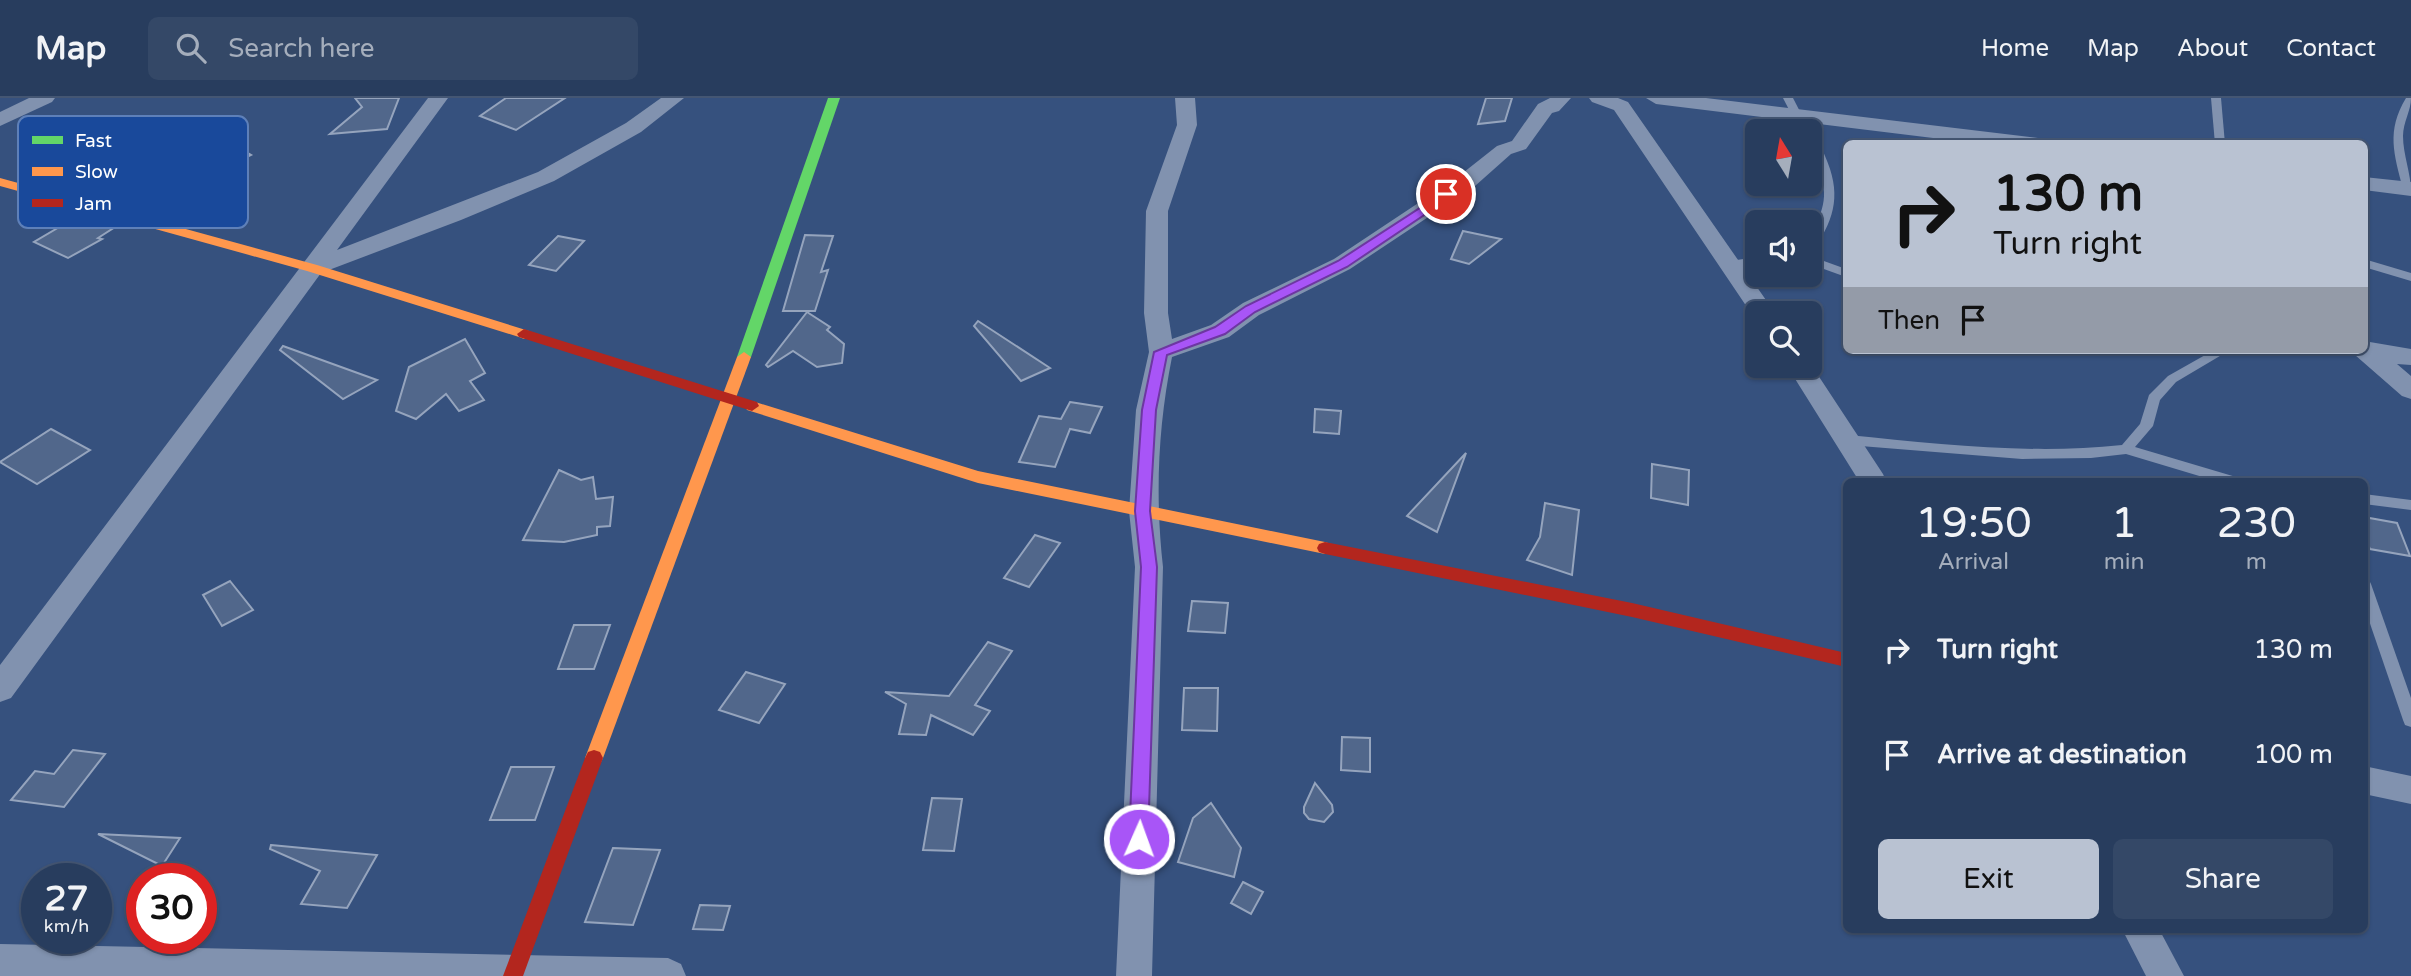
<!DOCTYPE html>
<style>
body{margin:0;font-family:"Varela Round",sans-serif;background:#344867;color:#f1f3f6;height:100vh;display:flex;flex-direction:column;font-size:26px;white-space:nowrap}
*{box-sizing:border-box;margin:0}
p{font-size:23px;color:#a5aebc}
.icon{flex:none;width:38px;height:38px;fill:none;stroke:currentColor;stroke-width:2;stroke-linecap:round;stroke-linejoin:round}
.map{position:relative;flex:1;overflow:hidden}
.side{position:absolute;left:1843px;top:380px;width:525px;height:455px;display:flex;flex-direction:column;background:#283d5e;border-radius:10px;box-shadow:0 2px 5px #0004,0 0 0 2px #445673}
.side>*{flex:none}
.guide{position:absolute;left:1843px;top:42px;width:525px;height:214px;border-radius:10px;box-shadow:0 2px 5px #0004,0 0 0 2px #445673;background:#b9c2d2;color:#111;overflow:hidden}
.needle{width:46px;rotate:349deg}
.tools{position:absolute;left:1745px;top:21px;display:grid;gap:14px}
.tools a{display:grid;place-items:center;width:77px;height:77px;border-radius:10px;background:#283d5e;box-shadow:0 2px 5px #0004,0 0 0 2px #445673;font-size:35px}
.speed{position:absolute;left:21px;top:765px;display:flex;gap:14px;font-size:35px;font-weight:700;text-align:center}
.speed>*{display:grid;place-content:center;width:91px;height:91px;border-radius:50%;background:#283d5e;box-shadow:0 2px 5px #0004,0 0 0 2px #445673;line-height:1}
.speed small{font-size:18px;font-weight:400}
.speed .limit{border:10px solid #d22;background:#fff;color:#111}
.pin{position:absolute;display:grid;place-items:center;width:60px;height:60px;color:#fff;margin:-30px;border:4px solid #fff;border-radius:50%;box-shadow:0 2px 7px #0007}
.me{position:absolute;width:77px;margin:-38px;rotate:2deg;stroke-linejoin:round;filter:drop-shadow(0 0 5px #0008)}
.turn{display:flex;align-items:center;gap:24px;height:147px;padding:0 35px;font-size:32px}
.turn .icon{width:91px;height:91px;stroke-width:2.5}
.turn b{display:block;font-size:49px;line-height:60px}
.then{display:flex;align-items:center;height:66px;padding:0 35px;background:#0003;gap:14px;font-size:26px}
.eta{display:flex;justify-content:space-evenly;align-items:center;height:119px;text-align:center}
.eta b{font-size:42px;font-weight:600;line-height:49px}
.cta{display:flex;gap:14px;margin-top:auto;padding:14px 35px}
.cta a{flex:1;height:80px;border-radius:10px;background:#b9c2d2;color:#111;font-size:28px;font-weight:600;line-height:80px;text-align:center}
.cta a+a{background:#344867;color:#f1f3f6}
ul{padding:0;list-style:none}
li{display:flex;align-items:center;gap:21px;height:105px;padding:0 35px}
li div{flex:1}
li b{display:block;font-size:26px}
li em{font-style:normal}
header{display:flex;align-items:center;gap:42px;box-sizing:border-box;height:98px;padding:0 35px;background:#283d5e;border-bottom:2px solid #445673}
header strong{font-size:33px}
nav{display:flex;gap:38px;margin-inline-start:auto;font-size:24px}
.search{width:490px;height:63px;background:#344867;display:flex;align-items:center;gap:18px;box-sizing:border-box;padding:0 24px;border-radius:10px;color:#a5aebc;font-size:26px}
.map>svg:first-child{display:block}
.building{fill:#51678b;stroke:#95a4bd;stroke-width:2}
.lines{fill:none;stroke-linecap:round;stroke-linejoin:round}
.lane{fill:#8192af;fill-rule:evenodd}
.street{fill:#8192af;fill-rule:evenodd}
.fast{fill:#63d668;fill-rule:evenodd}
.slow{fill:#ff974d;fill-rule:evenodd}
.jam{fill:#b3261e;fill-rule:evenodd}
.route{fill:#a855f7;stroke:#6d37a1;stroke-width:2}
.key{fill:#19499b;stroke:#5e80b9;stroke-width:2}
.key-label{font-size:19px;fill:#fff}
</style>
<header>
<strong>Map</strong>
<div class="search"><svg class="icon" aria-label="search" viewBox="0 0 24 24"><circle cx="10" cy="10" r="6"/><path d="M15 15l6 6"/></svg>Search here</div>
<nav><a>Home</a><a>Map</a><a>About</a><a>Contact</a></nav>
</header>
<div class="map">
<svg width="2411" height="878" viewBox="0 0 2411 878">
<rect width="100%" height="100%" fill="#36517e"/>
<g class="building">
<path d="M355,0h44l-12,31 -57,5 32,-27z"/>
<path d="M506,0h59l-49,32 -36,-14z"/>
<path d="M1486,0h26l-7,23 -27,3z"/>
<path d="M203,36l26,8 22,13 -63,32 -18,-3v-31z"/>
<path d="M78,118l37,11 -17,11 4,1 -34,19 -34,-16z"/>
<path d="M1463,133l38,8 -32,25 -18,-5z"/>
<path d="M805,137l28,1 -12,36 7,-2 -13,41h-32z"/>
<path d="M558,138l26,5 -28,30 -27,-6z"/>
<path d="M807,214l23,15 -3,3 17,14 -2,19 -25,4 -24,-16 -25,16 -2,-2z"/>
<path d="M978,223l72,47 -29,13 -47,-55z"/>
<path d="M465,241l20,34 -15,8 14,19 -25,11 -13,-17 -30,25 -20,-8 13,-44z"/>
<path d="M283,248l94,34 -34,19 -63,-49z"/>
<path d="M1070,304l32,5 -12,26 -20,-4 -15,38 -36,-5 20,-46 22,3z"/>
<path d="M1315,311l26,2 -2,23 -25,-2z"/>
<path d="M51,331l39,21 -53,34 -37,-22z"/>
<path d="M1466,355l-29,79 -30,-16z"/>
<path d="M1652,366l37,6 -1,35 -37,-7z"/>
<path d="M559,372l22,10 12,-3 3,22 17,-2 -3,29 -13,1v8l-33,7 -41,-2z"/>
<path d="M1545,405l34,7 -7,65 -45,-15 13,-23z"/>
<path d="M2364,419l33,6 13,33 -40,-7 -6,-15z"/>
<path d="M1035,437l25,8 -31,44 -25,-9z"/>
<path d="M230,483l23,29 -31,16 -19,-31z"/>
<path d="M1192,503l36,2 -3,30 -37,-2z"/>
<path d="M574,527h36l-16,44h-36z"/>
<path d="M988,544l24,9 -37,54 15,6 -17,24 -42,-20 -5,20 -27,-1 7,-30 -21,-12 64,4z"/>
<path d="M746,574l39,12 -26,39 -40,-13z"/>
<path d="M1184,590h34l-1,43 -35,-1z"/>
<path d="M1342,639l28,1v34l-29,-2z"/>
<path d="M73,652l32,4 -41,53 -53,-7 24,-29 19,3z"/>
<path d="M511,669h43l-19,53h-45z"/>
<path d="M1315,685l17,22 1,7 -9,10 -15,-3 -5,-6v-6z"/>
<path d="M932,700l30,1 -8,52 -31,-1z"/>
<path d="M1211,705l30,45 -7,29 -56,-15 15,-44z"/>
<path d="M98,736l82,4 -18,28z"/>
<path d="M271,747l106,10 -30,53 -46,-4 19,-33 -50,-22z"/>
<path d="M613,750l47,2 -27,75 -48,-3z"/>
<path d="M1243,784l20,10 -12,22 -20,-11z"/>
<path d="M700,807l30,1 -7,24 -30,-1z"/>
</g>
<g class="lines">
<g class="lane">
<path d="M1783,0h10l17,33v1l-10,-1z"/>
<path d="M2211,0h10l4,46h-10z"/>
<path d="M2406,0h5c0,13 -8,24 -8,38 0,19 8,37 8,56h-3l-5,-3c-9,-35 -17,-58 3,-91z"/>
<path d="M1810,36c8,4 12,14 15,22 16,36 11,61 -11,93l-4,1c-2,-18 15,-34 14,-58 -1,-20 -16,-39 -14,-58z"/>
<path d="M1810,158l36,13v8l-36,-13z"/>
<path d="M1757,159v8l-27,4 -6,-4 6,-4z"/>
<path d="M2364,161l47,14v8l-47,-14z"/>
<path d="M2214,252h16l-54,32 -16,18 -7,26 -18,21 101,30 2,4h-22l-90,-27 -35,4 -69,1 -174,-14 -7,-5 7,-5c92,9 182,20 274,10l18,-21 9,-29 19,-19z"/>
<path d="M2364,396l47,6v10l-47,-6z"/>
<path d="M2364,480l5,2 2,4 40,114v29l-6,-2 -2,-5 -39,-114z"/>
</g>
<g class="street">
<path d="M29,0h26l-3,4 -52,24v-14z"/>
<path d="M428,0h20l-111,152 201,-78 88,-49 35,-25h23l-43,34 -87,49 -93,39 -140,53 -310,425 -11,4v-37z"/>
<path d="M1175,0h20l2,27 -29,86v102l4,26 39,-14 32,-22 91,-44 125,-83 38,-30 15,-5 26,-37 12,-6h21l-12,13 -7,2 -26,36 -15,5 -36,32 -125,83 -91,46 -30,22 -57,20c-14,70 -17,139 -9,210l-11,409h-36l19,-409 -6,-56 7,-101 13,-58 -5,-39 2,-102 31,-86z"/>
<path d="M1589,0h29l10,4 147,211h-18v6h-2l-141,-209 -22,-8z"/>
<path d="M1646,0h60l332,40 10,6h-66l-326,-40z"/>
<path d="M2364,79l47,5v14l-47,-6z"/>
<path d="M2364,243l47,8v16l-14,-1 14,12v23l-9,-3 -47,-41 -3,-5h12z"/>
<path d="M1810,265l73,111 3,7h-27l-72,-115h23z"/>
<path d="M2364,668l47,10v28l-47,-10z"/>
<path d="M2122,831h37l25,47h-38z"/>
<path d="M0,846l668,14 13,6 5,12h-686z"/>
</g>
<path class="fast" d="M828,0h12l-89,259 -7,5 -5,-2 -2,-3z"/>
<g class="slow">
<path d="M0,80l317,87 212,66 2,3 -7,5 -5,-2 -212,-66 -307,-85z"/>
<path d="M744,254l7,5 -148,401 -3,6 -6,2 -6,-2 -3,-6 152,-401z"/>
<path d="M752,303l226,70 347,71 6,2 2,4 -2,4 -6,2 -347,-71 -231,-73 -2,-4 2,-4z"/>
</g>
<g class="jam">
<path d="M524,231l233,73 2,4 -7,5 -233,-74 -2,-3z"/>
<path d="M1325,444l307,61 214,50v14l-214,-50 -307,-63 -6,-2 -2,-4 2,-4z"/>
<path d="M594,652l6,2 3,6 -80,218h-20l82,-218 3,-6z"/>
</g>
</g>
<path class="route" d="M1446,93l7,3 -2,3 -104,70 -92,45 -30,22 -58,21 -11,55 -6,101 7,56 -9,272 -2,7 -7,2 -7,-2 -3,-7 12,-272 -6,-56 7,-101 12,-58 61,-25 31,-21 92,-45z"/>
<rect x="18" y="18" width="230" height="112" rx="10" class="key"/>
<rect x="32" y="38" width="31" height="8" fill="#63d668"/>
<rect x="32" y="69" width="31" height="9" fill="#ff974d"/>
<rect x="32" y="101" width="31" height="8" fill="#b3261e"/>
<g class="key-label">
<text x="75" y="49">Fast</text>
<text x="75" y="80">Slow</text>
<text x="75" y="112">Jam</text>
</g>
</svg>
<div class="tools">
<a><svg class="needle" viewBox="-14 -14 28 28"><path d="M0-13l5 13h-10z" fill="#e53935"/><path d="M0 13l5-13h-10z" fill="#a5aebc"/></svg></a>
<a><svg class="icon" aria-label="sound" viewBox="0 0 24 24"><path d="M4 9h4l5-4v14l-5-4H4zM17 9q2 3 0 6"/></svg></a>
<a><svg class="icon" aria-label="search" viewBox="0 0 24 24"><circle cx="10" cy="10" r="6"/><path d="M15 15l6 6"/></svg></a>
</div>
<div class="speed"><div>27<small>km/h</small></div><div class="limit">30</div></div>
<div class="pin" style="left:1446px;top:96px;background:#d93025"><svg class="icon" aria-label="arrive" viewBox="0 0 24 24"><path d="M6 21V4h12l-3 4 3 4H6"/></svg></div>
<svg class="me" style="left:1139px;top:741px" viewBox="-20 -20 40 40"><circle r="17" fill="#a855f7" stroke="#fff" stroke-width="3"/><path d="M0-11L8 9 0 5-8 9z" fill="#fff"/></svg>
<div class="guide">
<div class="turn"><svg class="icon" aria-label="right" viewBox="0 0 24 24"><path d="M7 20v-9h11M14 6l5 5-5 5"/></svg><div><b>130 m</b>Turn right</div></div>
<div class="then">Then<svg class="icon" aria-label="arrive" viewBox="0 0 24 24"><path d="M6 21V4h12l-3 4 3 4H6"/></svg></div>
</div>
<section class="side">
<div class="eta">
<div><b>19:50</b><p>Arrival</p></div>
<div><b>1</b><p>min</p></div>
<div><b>230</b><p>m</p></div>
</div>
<ul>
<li><svg class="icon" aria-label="right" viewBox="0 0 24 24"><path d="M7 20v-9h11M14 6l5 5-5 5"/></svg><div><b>Turn right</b></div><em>130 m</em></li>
<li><svg class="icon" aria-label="arrive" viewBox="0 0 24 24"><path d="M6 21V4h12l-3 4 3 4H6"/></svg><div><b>Arrive at destination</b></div><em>100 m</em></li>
</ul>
<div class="cta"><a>Exit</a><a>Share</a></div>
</section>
</div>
